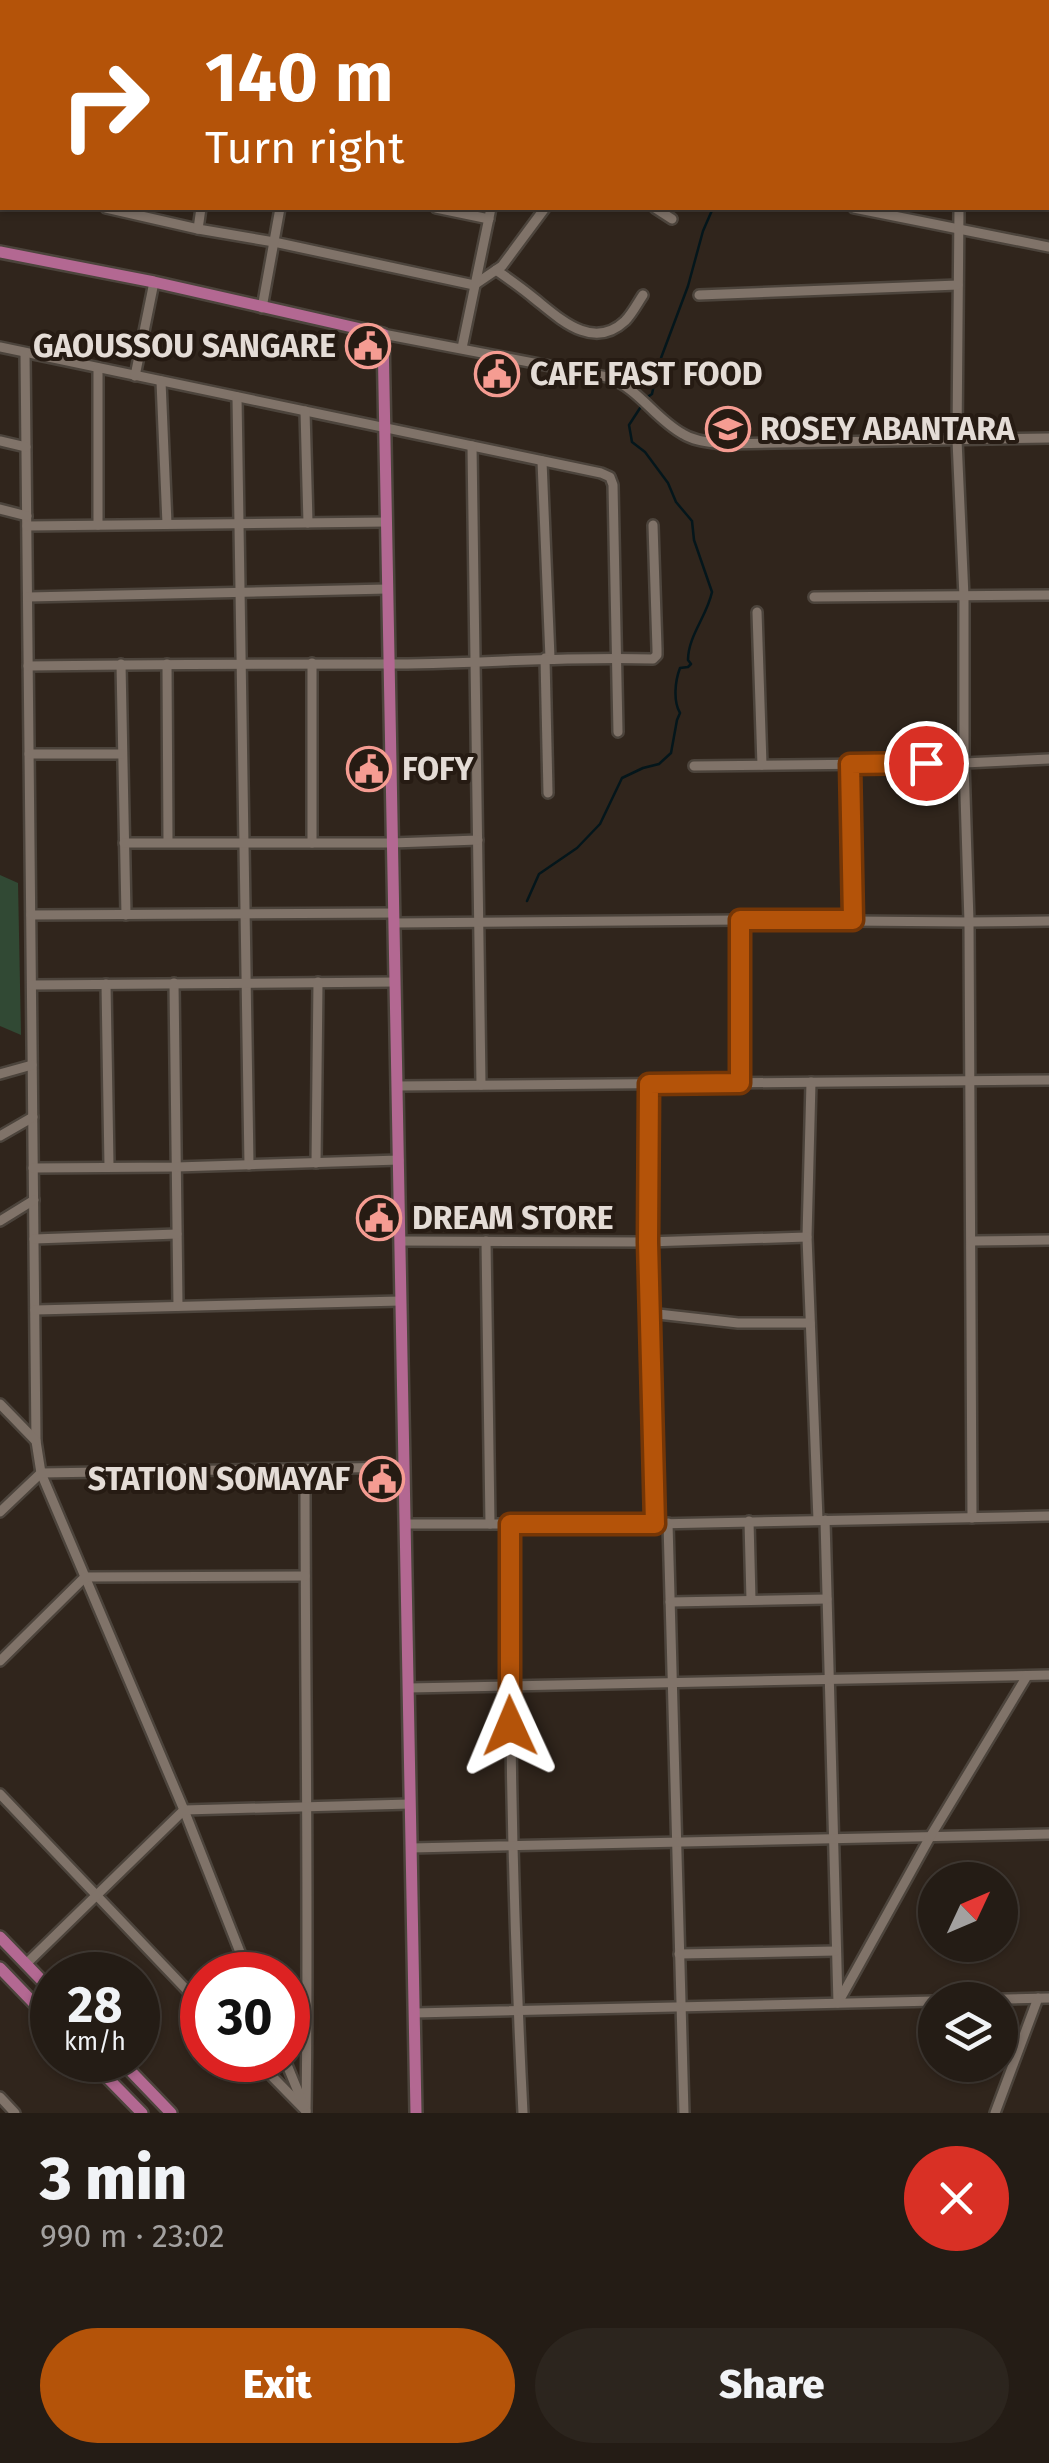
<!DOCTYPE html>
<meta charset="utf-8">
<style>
body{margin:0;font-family:"Fira Sans",sans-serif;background:#2c251e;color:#f1f3f6;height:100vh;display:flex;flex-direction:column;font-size:38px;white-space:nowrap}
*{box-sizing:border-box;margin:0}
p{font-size:32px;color:#a3a1a0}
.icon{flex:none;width:55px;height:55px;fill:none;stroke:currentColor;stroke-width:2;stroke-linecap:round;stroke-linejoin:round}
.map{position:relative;height:2113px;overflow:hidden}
.drawer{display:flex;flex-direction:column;background:#241c15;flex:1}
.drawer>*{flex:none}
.top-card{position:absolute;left:0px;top:0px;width:1050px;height:210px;box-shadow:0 2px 8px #0004,0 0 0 2px #413a34;background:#b45309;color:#fff;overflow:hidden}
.needle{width:65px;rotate:46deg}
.fabs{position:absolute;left:918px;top:1862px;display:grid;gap:20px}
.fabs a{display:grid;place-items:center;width:100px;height:100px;border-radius:50%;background:#241c15;box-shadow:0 2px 8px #0004,0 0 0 2px #413a34;font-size:50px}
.speed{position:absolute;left:30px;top:1952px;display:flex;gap:20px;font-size:50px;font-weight:700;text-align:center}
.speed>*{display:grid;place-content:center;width:130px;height:130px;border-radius:50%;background:#241c15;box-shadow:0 2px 8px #0004,0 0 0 2px #413a34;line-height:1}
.speed small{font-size:25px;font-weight:400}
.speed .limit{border:15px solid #d22;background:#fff;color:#111}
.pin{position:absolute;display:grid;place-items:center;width:85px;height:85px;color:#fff;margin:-42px;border:5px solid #fff;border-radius:50%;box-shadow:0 2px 10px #0007}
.me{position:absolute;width:110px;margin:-55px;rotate:359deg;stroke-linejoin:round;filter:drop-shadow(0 0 8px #0008)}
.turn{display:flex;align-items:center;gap:35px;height:210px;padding:0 40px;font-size:45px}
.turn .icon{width:130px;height:130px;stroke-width:2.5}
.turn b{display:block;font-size:70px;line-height:85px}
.round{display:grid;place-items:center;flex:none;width:105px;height:105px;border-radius:52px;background:#2c251e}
.headline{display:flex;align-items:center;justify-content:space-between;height:170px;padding:0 40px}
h1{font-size:60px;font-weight:800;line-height:75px}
.button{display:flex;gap:20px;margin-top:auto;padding:20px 40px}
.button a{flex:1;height:115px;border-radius:60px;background:#b45309;color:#fff;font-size:40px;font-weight:800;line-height:115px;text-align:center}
.button a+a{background:#2c251e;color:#f1f3f6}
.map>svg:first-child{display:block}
.pitch{fill:#314934}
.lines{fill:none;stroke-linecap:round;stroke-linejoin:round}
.stream{stroke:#04161b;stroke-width:2.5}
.minor-casing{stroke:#4c443c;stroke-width:14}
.major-casing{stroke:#4c443c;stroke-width:16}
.minor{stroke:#807369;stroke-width:9}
.major{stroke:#b36892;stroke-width:11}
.route-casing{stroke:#753606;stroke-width:25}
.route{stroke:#b45309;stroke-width:18}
.labels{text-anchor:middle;stroke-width:8;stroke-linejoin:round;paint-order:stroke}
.poi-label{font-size:32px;font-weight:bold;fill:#e4dcd6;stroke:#261b13;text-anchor:start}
</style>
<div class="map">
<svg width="1049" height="2113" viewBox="0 0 1049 2113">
<rect width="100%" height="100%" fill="#30251c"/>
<path class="pitch" d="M0,875l18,8 3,152 -21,-9z"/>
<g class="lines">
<g class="stream">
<path d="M846,0l1,2"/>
<path d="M646,398l6,-4 6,-28 30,-80 15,-55 10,-23"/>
<path d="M527,901l12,-27 38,-26 23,-24 22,-46 21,-10 16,-4 12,-11 6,-33 3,-7c-7,-12 -5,-32 0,-45l8,-1 3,-3 -3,-4c0,-24 19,-44 24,-68l-18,-52 -2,-19 -16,-19 -8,-19 -23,-31 -13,-10 -3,-17 13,-20"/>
</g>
<defs>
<g id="minor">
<path d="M455,0l11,2"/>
<path d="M860,0l1,2"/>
<path d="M912,0l5,2"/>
<path d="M82,2v-2"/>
<path d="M150,2l1,-2"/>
<path d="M225,2l1,-2"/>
<path d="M361,2l1,-2"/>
<path d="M535,2l1,-2"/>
<path d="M580,2l1,-2"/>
<path d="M671,2l2,-2"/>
<path d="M775,2l4,-2"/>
<path d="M1022,2l2,-2"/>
<path d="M0,18l2,-18"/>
<path d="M1048,62l1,1"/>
<path d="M0,86h2"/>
<path d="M1048,160l1,1"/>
<path d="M106,208l92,21 76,13 200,43 28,-19 43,-58"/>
<path d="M436,208l53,11"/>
<path d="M655,208l17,11"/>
<path d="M854,208l195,39"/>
<path d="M959,208l-2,232 7,157v166l5,159 3,596"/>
<path d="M198,229l3,-21"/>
<path d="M496,270c13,9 27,19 39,29 25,20 58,52 90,22 7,-7 12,-17 18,-26"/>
<path d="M699,295l259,-10"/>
<path d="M262,308l18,-100"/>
<path d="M383,334l224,43c32,11 47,41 76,57 11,7 25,8 38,10l328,-6"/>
<path d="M0,347l601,126 9,4 3,8 5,247"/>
<path d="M462,348l29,-140"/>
<path d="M25,353l11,1088 5,32 143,337 65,165"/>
<path d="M135,376l19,-94"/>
<path d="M161,381l6,143"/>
<path d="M237,397l12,768"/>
<path d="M305,411l3,112"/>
<path d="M0,441l26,6"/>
<path d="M472,446l9,639"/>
<path d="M542,461l8,197"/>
<path d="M0,509l27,7"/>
<path d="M98,525v-157"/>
<path d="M27,526l360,-4"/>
<path d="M28,597l360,-8"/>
<path d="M814,597l235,-2"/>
<path d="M757,612l5,153"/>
<path d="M545,658l3,135"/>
<path d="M312,663v180"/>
<path d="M121,664l5,251"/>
<path d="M167,664l1,178"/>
<path d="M28,666c120,-2 239,-2 358,-2 89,0 178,-8 267,-5l4,-4v-6l-4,-124"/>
<path d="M29,754h93"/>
<path d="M850,764l3,156"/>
<path d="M694,766l270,-3 85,-4"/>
<path d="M124,843h268l86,-3"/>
<path d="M31,915l363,-2"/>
<path d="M394,923l346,-3 229,2 80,-1"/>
<path d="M174,983l4,323"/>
<path d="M106,984l3,182"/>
<path d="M32,985l363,-3"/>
<path d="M0,1074l32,-9"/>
<path d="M811,1082l-4,155 11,283"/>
<path d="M740,1083v-163"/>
<path d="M649,1084l-2,158 8,282"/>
<path d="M397,1086l652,-6"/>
<path d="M0,1136l33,-19"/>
<path d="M316,1163l2,-181"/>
<path d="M33,1168l143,-1 223,-7"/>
<path d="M0,1221l34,-21"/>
<path d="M34,1239l143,-5"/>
<path d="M400,1241l247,1 160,-5"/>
<path d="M486,1241l4,283"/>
<path d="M972,1241l77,-1"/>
<path d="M35,1310l366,-9"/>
<path d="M649,1313l89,10h72"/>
<path d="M0,1404l36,37"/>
<path d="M305,1469c0,214 4,428 1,643"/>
<path d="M0,1512l41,-39 363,-6"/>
<path d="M825,1520l13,483"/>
<path d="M749,1521l2,79"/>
<path d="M668,1523l16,590"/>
<path d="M405,1524h250l394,-8"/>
<path d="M510,1525c-1,196 3,392 13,588"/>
<path d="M670,1602l157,-3"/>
<path d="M0,1661l85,-84 220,-1"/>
<path d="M408,1688l641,-13"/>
<path d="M0,1794l202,212"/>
<path d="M411,1848l638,-14"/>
<path d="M679,1954l157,-3"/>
<path d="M26,1964l158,-154 226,-6"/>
<path d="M966,2000l83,-2"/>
<path d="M839,2001l91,-164 97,-161"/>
<path d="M414,2013l521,-12"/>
<path d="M256,2060l50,51"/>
<path d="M285,2060l19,46"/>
<path d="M0,2097l15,16"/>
<path d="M995,2113l43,-115"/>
</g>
<g id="major">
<path d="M0,252l154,30 229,52 33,1779"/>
<path d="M0,1937l52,54"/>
<path d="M0,1968l52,54"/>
<path d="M90,2060l52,53"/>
<path d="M120,2060l51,53"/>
</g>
</defs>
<use href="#minor" class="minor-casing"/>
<use href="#major" class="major-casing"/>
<use href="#minor" class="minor"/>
<use href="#major" class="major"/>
</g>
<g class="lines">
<defs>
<path id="route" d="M510,1726v-202h145l-7,-282 1,-158 91,-1v-163h113l-3,-156 76,-1"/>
</defs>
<use href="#route" class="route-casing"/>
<use href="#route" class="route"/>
</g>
<defs>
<symbol id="civic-ring" viewBox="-11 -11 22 22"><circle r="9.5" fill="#261b13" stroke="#f59c92" stroke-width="1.5"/><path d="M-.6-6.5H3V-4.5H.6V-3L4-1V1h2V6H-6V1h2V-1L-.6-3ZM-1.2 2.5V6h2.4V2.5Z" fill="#f59c92"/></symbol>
<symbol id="university-ring" viewBox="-11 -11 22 22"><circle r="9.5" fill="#261b13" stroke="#f59c92" stroke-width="1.5"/><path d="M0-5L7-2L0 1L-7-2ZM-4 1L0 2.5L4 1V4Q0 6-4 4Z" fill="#f59c92"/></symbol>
</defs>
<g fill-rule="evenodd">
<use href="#civic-ring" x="343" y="321" width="50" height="50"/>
<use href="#civic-ring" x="472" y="349" width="50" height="50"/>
<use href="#university-ring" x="703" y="404" width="50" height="50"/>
<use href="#civic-ring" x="344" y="744" width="50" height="50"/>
<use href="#civic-ring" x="354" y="1193" width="50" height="50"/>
<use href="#civic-ring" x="357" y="1454" width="50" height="50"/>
</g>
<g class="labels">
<g class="poi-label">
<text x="336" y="357" text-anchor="end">GAOUSSOU SANGARE</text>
<text x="530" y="385">CAFE FAST FOOD</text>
<text x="760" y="440">ROSEY ABANTARA</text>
<text x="402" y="780">FOFY</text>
<text x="412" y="1229">DREAM STORE</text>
<text x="350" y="1490" text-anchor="end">STATION SOMAYAF</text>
</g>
</g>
</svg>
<div class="fabs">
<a><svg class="needle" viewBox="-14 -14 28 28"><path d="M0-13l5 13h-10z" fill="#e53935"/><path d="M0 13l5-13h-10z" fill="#a3a1a0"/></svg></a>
<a><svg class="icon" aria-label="layers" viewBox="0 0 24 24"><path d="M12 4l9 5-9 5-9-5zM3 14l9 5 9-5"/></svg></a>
</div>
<div class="speed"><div>28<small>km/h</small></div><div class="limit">30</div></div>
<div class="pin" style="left:926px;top:763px;background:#d93025"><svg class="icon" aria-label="arrive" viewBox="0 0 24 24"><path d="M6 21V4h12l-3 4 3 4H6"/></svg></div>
<svg class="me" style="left:510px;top:1726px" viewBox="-20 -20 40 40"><path d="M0-17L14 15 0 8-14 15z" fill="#b45309" stroke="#fff" stroke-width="4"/></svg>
<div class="top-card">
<div class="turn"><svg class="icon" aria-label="right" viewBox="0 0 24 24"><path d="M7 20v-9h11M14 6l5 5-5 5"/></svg><div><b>140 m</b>Turn right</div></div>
</div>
</div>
<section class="drawer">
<div class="headline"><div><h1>3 min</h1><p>990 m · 23:02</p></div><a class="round" style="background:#d93025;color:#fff"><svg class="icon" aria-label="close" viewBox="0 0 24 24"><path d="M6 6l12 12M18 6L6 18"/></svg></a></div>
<div class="button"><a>Exit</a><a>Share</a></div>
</section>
